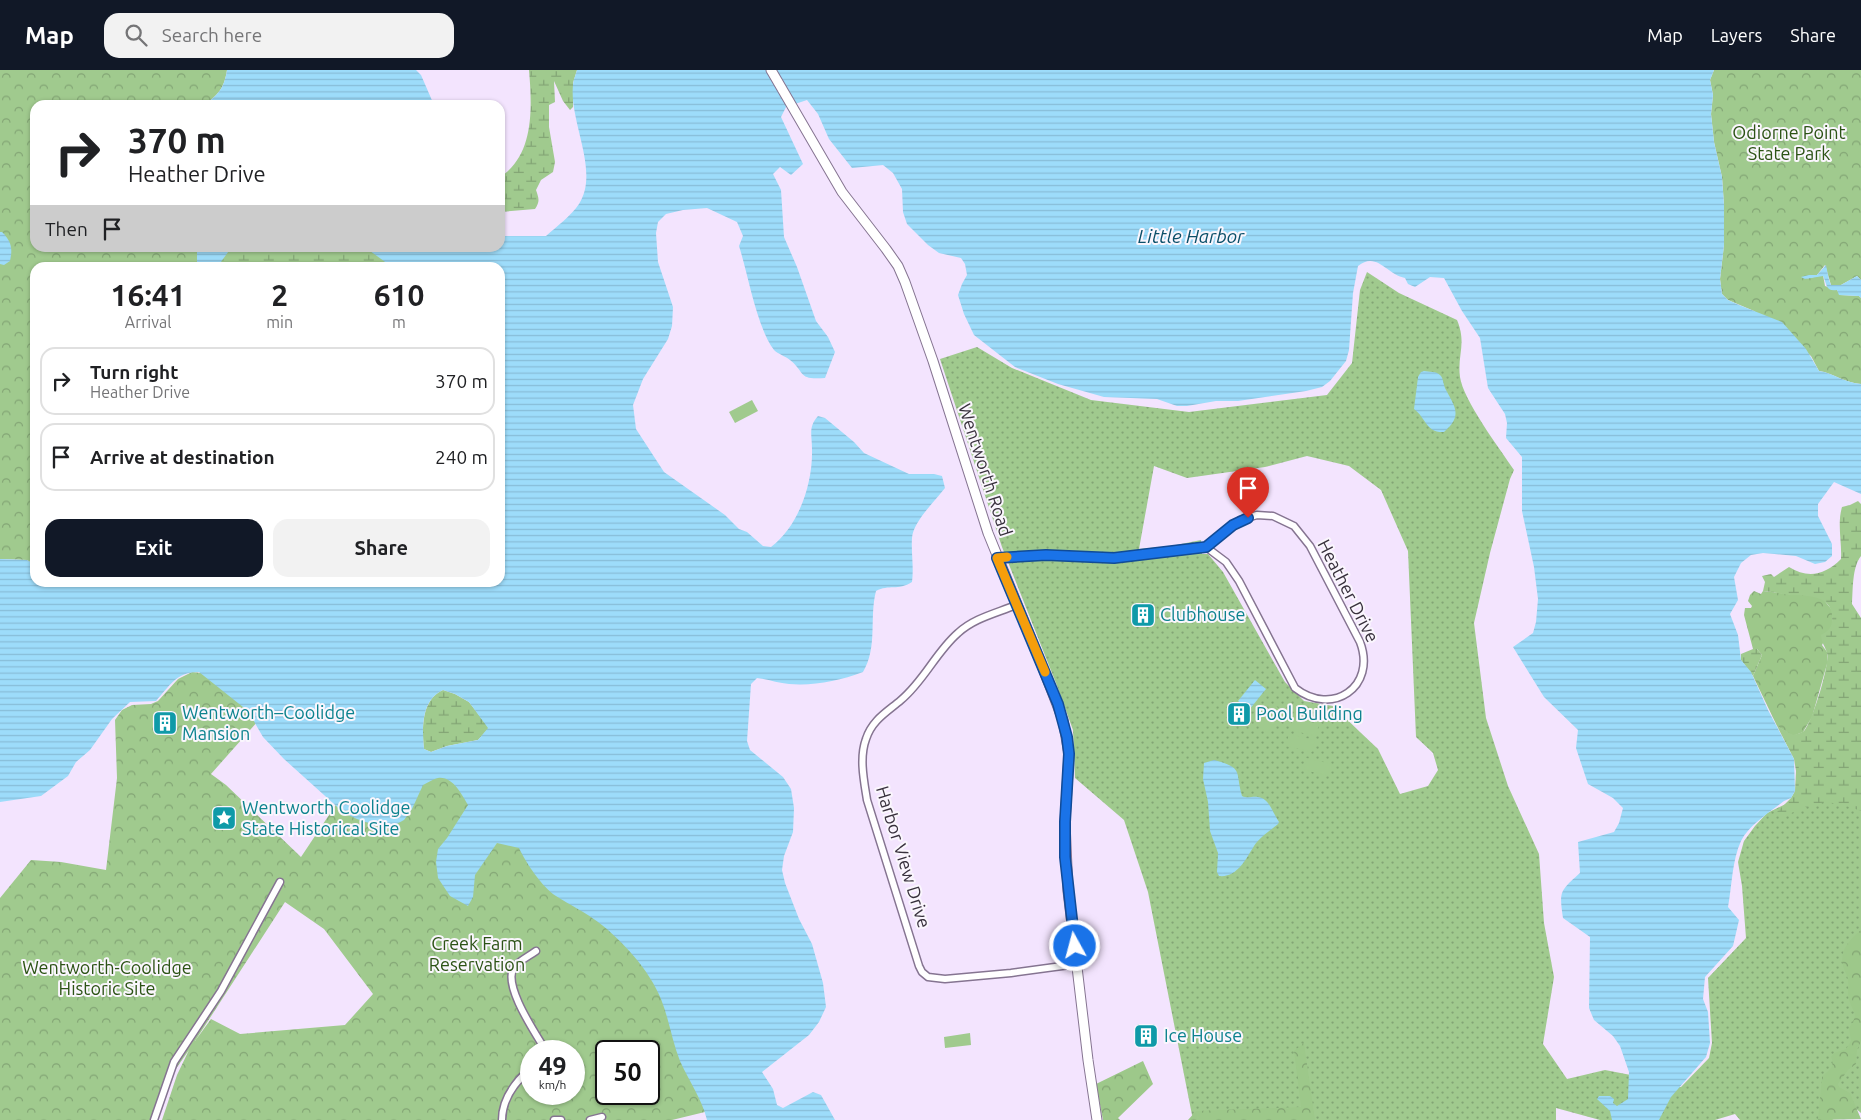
<!DOCTYPE html>
<meta charset="utf-8">
<style>
body{margin:0;font-family:Ubuntu,sans-serif;background:#f2f2f2;color:#202124;height:100vh;display:flex;flex-direction:column;font-size:19px;white-space:nowrap}
*{box-sizing:border-box;margin:0}
p{font-size:16px;color:#757577}
.icon{flex:none;width:28px;height:28px;fill:none;stroke:currentColor;stroke-width:2;stroke-linecap:round;stroke-linejoin:round}
.map{position:relative;flex:1;overflow:hidden}
.panel{position:absolute;left:30px;top:192px;width:475px;height:325px;display:flex;flex-direction:column;background:#fff;border-radius:15px;box-shadow:0 1px 4px #0004}
.panel>*{flex:none}
.top-card{position:absolute;left:30px;top:30px;width:475px;height:152px;border-radius:15px;box-shadow:0 1px 4px #0004;background:#fff;color:#202124;overflow:hidden}
.speed{position:absolute;left:520px;top:970px;display:flex;gap:10px;font-size:25px;font-weight:700;text-align:center}
.speed>*{display:grid;place-content:center;width:65px;height:65px;border-radius:50%;background:#fff;box-shadow:0 1px 4px #0004;line-height:1}
.speed small{font-size:12px;font-weight:400}
.speed .limit{border:2px solid #111;border-radius:8px;background:#fff;color:#111}
.pin{position:absolute;display:grid;place-items:center;width:42px;height:42px;color:#fff;margin:-51px -21px;border-radius:50% 50% 50% 0;rotate:-45deg;box-shadow:0 0 5px #0007}
.pin .icon{rotate:45deg}
.me{position:absolute;width:55px;margin:-28px;rotate:353deg;stroke-linejoin:round;filter:drop-shadow(0 0 4px #0008)}
.turn{display:flex;align-items:center;gap:18px;height:105px;padding:0 15px;font-size:22px}
.turn .icon{width:65px;height:65px;stroke-width:2.5}
.turn b{display:block;font-size:35px;line-height:42px}
.then{display:flex;align-items:center;height:48px;padding:0 15px;background:#0003;gap:10px;font-size:19px}
.eta{display:flex;justify-content:space-evenly;align-items:center;height:85px;text-align:center}
.eta b{font-size:30px;font-weight:700;line-height:35px}
.button{display:flex;gap:10px;margin-top:auto;padding:10px 15px}
.button a{flex:1;height:58px;border-radius:15px;background:#111827;color:#fff;font-size:20px;font-weight:700;line-height:58px;text-align:center}
.button a+a{background:#f2f2f2;color:#202124}
ul{padding:0;list-style:none}
li{display:flex;align-items:center;gap:15px;height:68px;margin:0 10px 8px;padding:0 5px;border:2px solid #e0e0e0;border-radius:15px}
li div{flex:1}
li b{display:block;font-size:19px}
li em{font-style:normal}
header{display:flex;align-items:center;gap:30px;box-sizing:border-box;height:70px;padding:0 25px;background:#111827;color:#fff}
header strong{font-size:24px}
nav{display:flex;gap:28px;margin-inline-start:auto;font-size:18px}
.search{width:350px;height:45px;background:#f2f2f2;display:flex;align-items:center;gap:12px;box-sizing:border-box;padding:0 18px;border-radius:15px;color:#757577;font-size:19px}
.map>svg:first-child{display:block}
.grass{fill:url(#grass-dots);fill-rule:evenodd}
.forest{fill:url(#forest-crowns)}
.wetland{fill:url(#wetland-marsh)}
.park{fill:url(#park-crowns);fill-rule:evenodd}
.pitch{fill:#a0ca8e}
.water{fill:url(#water-rules);fill-rule:evenodd}
.lines{fill:none;stroke-linecap:round;stroke-linejoin:round}
.street-casing{stroke:#857491;stroke-width:9}
.secondary-casing{stroke:#857491;stroke-width:11}
.street{stroke:#fff;stroke-width:6}
.secondary{stroke:#fff;stroke-width:9}
.route-casing{stroke:#114b97;stroke-width:12}
.route{stroke:#1a73e8;stroke-width:9}
.slow{stroke:#f59e0b;stroke-width:9}
.labels{text-anchor:middle;stroke-width:4;stroke-linejoin:round;paint-order:stroke}
.park-label{font-size:18px;fill:#2c5315;stroke:#faf6fd}
.street-label{font-size:18px;fill:#38313d;stroke:#faf6fd}
.culture-label{font-size:18px;fill:#0d838f;stroke:#faf6fd;text-anchor:start}
.water-label{font-size:19px;font-style:italic;fill:#0a4f69;stroke:#faf6fd}
</style>
<header>
<strong>Map</strong>
<div class="search"><svg class="icon" aria-label="search" viewBox="0 0 24 24"><circle cx="10" cy="10" r="6"/><path d="M15 15l6 6"/></svg>Search here</div>
<nav><a>Map</a><a>Layers</a><a>Share</a></nav>
</header>
<div class="map">
<svg width="1861" height="1050" viewBox="0 0 1861 1050">
<defs>
<pattern id="grass-dots" width="8" height="8" patternUnits="userSpaceOnUse" patternTransform="scale(1.25)"><rect width="8" height="8" fill="#a0ca8e"/><path d="M2 2h.1M6 6h.1" fill="none" stroke="#83a575" stroke-width="1.8" stroke-linecap="round"/></pattern>
<pattern id="forest-crowns" width="20" height="18" patternUnits="userSpaceOnUse" patternTransform="scale(1.25)"><rect width="20" height="18" fill="#9dc88a"/><path d="M2 6a3 3 0 1 1 6 0M12 15a3 3 0 1 1 6 0" fill="none" stroke="#81a372"/></pattern>
<pattern id="wetland-marsh" width="20" height="14" patternUnits="userSpaceOnUse" patternTransform="scale(1.25)"><rect width="20" height="14" fill="#a0ca8e"/><path d="M1 5h8M5 5V1M11 12h8M15 12V8" fill="none" stroke="#83a575"/></pattern>
<pattern id="park-crowns" width="20" height="18" patternUnits="userSpaceOnUse" patternTransform="scale(1.25)"><rect width="20" height="18" fill="#a0ca8e"/><path d="M2 6a3 3 0 1 1 6 0M12 15a3 3 0 1 1 6 0" fill="none" stroke="#83a575"/></pattern>
<pattern id="water-rules" width="6" height="5" patternUnits="userSpaceOnUse" patternTransform="scale(1.25)"><rect width="6" height="5" fill="#9ddcfa"/><path d="M0 2.5h6" fill="none" stroke="#88bdd7"/></pattern>
</defs>
<rect width="100%" height="100%" fill="#f3e4fe"/>
<path class="grass" d="M1367,202l32,21 58,27c10,24 0,35 3,57 3,23 40,72 54,93l-4,9 -20,74 -16,70 12,95 22,68 31,68 5,69 10,54 -11,67 24,35 38,-9 31,6 38,11h7l28,-29 3,-15 -4,-65 38,-40 -4,-52 -4,-24 6,-21 11,-15 12,-13 27,-13 36,-3 31,11v305l-8,-7 -21,14h-92l-5,-6 -20,6h-115l-44,-12v12h-363l-45,-228 -24,-72 -49,-42 -2,-48 -17,-47 -54,-136 -62,-188 37,-12 35,21 79,32 98,12 138,-17 25,-32 8,-73zM1307,386l42,10 32,24 27,61 8,186 17,16 5,17 -10,16 -28,8 -22,-45 -18,-17 -27,-26 -29,-5 -19,-19 -62,-110 -15,-18h-6l-1,-14 -30,6 -32,3 15,-83 33,12 78,-11z"/>
<g class="forest">
<path d="M1754,521l7,3 2,-3 33,4 10,-1 10,2 8,4 8,10 1,14 -11,21 5,7v12l-15,53 -9,15 -10,4 -16,-10 -24,-50 9,-21 -5,-6h-4l-9,-34 1,-7h6l1,-2 -4,-5 2,-6z"/>
<path d="M1861,860v111l-4,9 -1,14 -8,6 -10,14 1,3 11,6 11,26 -43,1 4,-43c6,-7 14,-9 9,-20l3,-4 12,-4 5,-8 -2,-13c10,-15 5,-13 0,-28 -2,-7 0,-13 -1,-19 0,-6 -4,-10 -5,-15 -4,-16 7,-27 18,-36z"/>
<path d="M1304,973l11,77h-127l8,-9 105,-4 -7,-56z"/>
<path d="M1143,991l10,23 -35,34 2,2h-17l-7,-36z"/>
</g>
<g class="wetland">
<path d="M529,0h48l-4,13v24l-3,3 -7,-9 -9,-20 1,21 -6,3v22l6,35 -2,10 -12,8 -5,10c3,9 4,11 -1,19l-35,3v-35c35,-22 32,-71 29,-107z"/>
<path d="M197,178h225l32,20h-257z"/>
<path d="M1858,431l3,3v52c-9,11 -8,34 -9,48l9,14v193c-34,-13 -44,-11 -76,5l-8,-4 14,-14 4,-7 1,-20 -2,-12 -17,-33 16,9c4,-1 8,-2 11,-4 8,-9 26,-66 23,-78 -2,-7 -5,-9 -6,-18 9,-5 12,-9 11,-19 -1,-20 -22,-20 -37,-21 -10,0 -21,-3 -32,-4l2,-9 -3,-6 9,-2 3,3 15,-10c19,12 36,8 52,-8 1,-18 -4,-35 1,-52l8,-2z"/>
<path d="M1753,579h4l5,6 -9,21 -12,-16v-6z"/>
<path d="M443,620l12,4 14,8 20,26 -11,12 -31,6 -16,6 -7,-3c-2,-21 -3,-49 19,-59z"/>
</g>
<g class="park">
<path d="M0,0h227c-3,19 -8,23 -22,35h-170v143h162v19l-162,1v297l-8,-5 -27,-1z"/>
<path d="M1714,0h147v210l-4,-4 -16,9h-10l-6,-20 -8,10 -12,4 18,-4 2,11 12,4 3,5 19,1 2,2v86c-16,-1 -28,-11 -42,-13l-8,-15 -57,-45 -26,-11 -6,-6 -2,-15 4,-34v-40l-2,-28 -8,-35 -3,-28 2,-19 -3,-15z"/>
<path d="M192,602l10,1 49,39 6,10 -46,52 15,11 75,72 42,-63 90,-31 77,75 135,119 64,154 -37,9h-510l15,-45 12,-25 -16,23 -18,47h-155v-222l31,-38 30,2 45,8 11,-92 -2,-58 7,-10 10,-5 19,-1 7,-3 20,-22zM285,832l39,27 49,65 -28,31 -105,9 -29,-15 -16,22zM531,981h43v43h-43zM606,981h43v43h-43z"/>
</g>
<g class="pitch">
<path d="M752,330l6,11 -23,12 -6,-11z"/>
<path d="M1274,635l10,7 -17,21 -10,-8z"/>
<path d="M1293,648l26,6 -3,12 -26,-6z"/>
<path d="M1289,664l26,6 -3,12 -26,-6z"/>
<path d="M1306,688l26,6 -2,12 -26,-6z"/>
<path d="M970,963l1,12 -26,3 -1,-11z"/>
</g>
<g class="water">
<path d="M227,0h189l5,5 13,30h-229c14,-12 19,-16 22,-35z"/>
<path d="M577,0h1137l-4,10 3,15 -2,19 3,28 8,35 2,28v40l-4,34 2,15 6,6 11,5 43,17 24,27 13,22c14,2 26,12 42,13v110l-27,-12 -16,22v12l14,28v12l-7,6 -10,2 -19,-8 -33,-3 -12,2 -10,8 -7,14 4,23 -8,14 8,21 3,25 10,12 17,38 26,49 1,32 -4,7 -7,3c-14,11 -35,24 -43,40 -9,19 -9,45 -13,66l11,13 -6,26 -28,31 -2,22 5,13 2,31 -4,14 -35,40 -12,23h-47l-2,-9 -13,-12 2,-3h11l4,3 -1,4 4,3 11,-7 1,-27 -9,-26 -7,-10 -19,-16 -5,-12 1,-71 -27,-19c-4,-27 -3,-27 17,-45l-2,-31 36,-10 5,-9 4,-15 -10,-10 -25,-14 -12,-36 2,-18 -34,-33 -31,-50 20,-14 3,-11 2,-23 -4,-32 -12,-56v-54l-16,-19 1,-15 -2,-9 -17,-26 -8,-50 -18,-27 -18,-33 -14,-1 -15,10 -7,-3 -3,-6c-18,-3 -28,-27 -47,-12l-5,27 -4,57 -3,11 -16,20 -8,6 -16,4 -68,10h-22l-29,5h-10l-20,-7 -53,-2 -46,-13 -43,-17 -41,-32 -10,-21 -6,-19 4,-11 5,-9 -2,-11 -4,-6 -22,-5 -11,-8 -21,-21 -4,-12 -1,-23 -9,-16 -10,-8 -31,3 -23,-29 -11,-25 -11,-14 -21,7 -5,10 22,47 -12,11 -11,-8 -7,7 8,16 3,47 13,30 19,54 12,16 7,15 -10,26c-28,2 -19,-5 -35,-18 -5,-4 -12,-6 -16,-10 -17,-22 -26,-76 -35,-104l4,-10 -6,-14 -30,-14 -24,2 -17,4 -8,8 -2,11 2,29 15,45 -1,19 -4,13 -25,40 -10,26 3,24 28,43 61,43 14,14 8,3 16,14 8,1c28,-21 42,-64 41,-98 0,-14 -4,-22 6,-33l7,2 29,24 10,11 45,21h25l8,2 3,12c-10,13 -32,34 -33,50 -1,15 2,29 0,44 -14,9 -23,2 -36,9 -7,27 2,56 -13,81 -24,9 -49,14 -74,12 -11,-1 -22,-5 -32,-6l-6,6 -4,57 3,9 33,27 8,12 3,19 -1,24 -9,24 -2,14 3,13 14,36 13,25 11,39 3,24 -7,15 -10,13 -47,37 11,17 4,16 6,3 30,-16 8,3 14,25h-128c-5,-21 -18,-39 -27,-59 -8,-20 -11,-42 -19,-62 -11,-28 -39,-59 -63,-77 -13,-10 -28,-17 -42,-26 -14,-9 -30,-33 -37,-48l-22,-5 -22,32 -2,22 -5,9 -18,-10 -12,-18 -2,-16 2,-13 9,-11 21,-33c-6,-10 -15,-29 -30,-27 -5,1 -11,5 -15,7l-11,24 -8,11 -11,6h-16l-20,-7 -13,-6 -60,-54 -21,-22 -15,-26 -49,-39c-21,-1 -30,14 -43,29l-26,1 -18,17 -22,31 -14,12 -8,14 -27,20 -41,6v-243l27,1 8,5v17h465v-314l-108,-1 -26,-19h134v-12h46c10,-9 25,-20 33,-32 21,-33 -10,-82 -6,-119 0,-5 3,-10 4,-15zM443,620l12,4 14,8 19,26 -10,12 -31,6 -16,6 -7,-3c-2,-21 -3,-49 19,-59z"/>
<path d="M0,162h2c9,9 11,16 8,29l-6,4 -4,-1z"/>
<path d="M197,178h34l-13,18 -21,2z"/>
<path d="M1826,195l3,15 2,5h10l16,-9 4,4v18l-2,-2 -20,-1 -2,-5c-12,2 -10,-7 -14,-14l-18,3 -4,-2 8,-2h8z"/>
<path d="M1424,301c5,1 12,0 16,4 4,4 3,10 6,15 9,17 17,26 -2,42 -18,1 -18,-14 -30,-23l4,-32 3,-5z"/>
<path d="M1255,610l11,9 -17,21 -11,-9z"/>
<path d="M1214,690c30,8 21,11 28,36 6,3 10,0 16,1 11,1 15,16 21,25l-1,2c-7,6 -19,14 -24,22 -8,13 -17,32 -35,30l-2,-4 1,-19 -8,-22 -2,-29 -5,-23 1,-16z"/>
</g>
<g class="lines">
<defs>
<g id="street">
<path d="M997,488l49,-3 68,3 75,-8 17,-3 34,-27 17,-5 16,1 21,10 16,20 50,96c17,45 -28,75 -65,46l-56,-107 -13,-19 -20,-15"/>
<path d="M1016,535c-19,8 -42,13 -58,28 -22,19 -34,48 -57,67 -14,12 -29,20 -35,39 -7,19 -2,42 1,61l52,166 3,6 6,5 17,2 66,-6 66,-9"/>
<path d="M536,881c-7,5 -17,10 -22,16 -12,18 22,67 32,84"/>
<path d="M154,1050l20,-58 47,-71 59,-109"/>
<path d="M502,1050c0,-21 14,-39 29,-52"/>
<path d="M554,1050h7"/>
<path d="M590,1050l12,-3"/>
</g>
<path id="secondary" d="M771,0l71,122 44,57 12,17 7,16 28,79 55,172 53,130 22,57 6,34 -4,68 3,69 20,169 9,60"/>
</defs>
<use href="#street" class="street-casing"/>
<use href="#secondary" class="secondary-casing"/>
<use href="#street" class="street"/>
<use href="#secondary" class="secondary"/>
</g>
<g class="lines">
<defs>
<path id="route" d="M1075,876l-10,-89v-35l4,-68 -2,-17 -9,-33 -61,-146 49,-3 68,3 92,-11 27,-22 15,-7"/>
</defs>
<use href="#route" class="route-casing"/>
<use href="#route" class="route"/>
<path class="slow" d="M1007,487l-10,1 48,114"/>
</g>
<defs>
<symbol id="building-square" viewBox="-11 -11 22 22"><rect x="-9" y="-9" width="18" height="18" rx="4" fill="#0f9aa8" stroke="#faf6fd"/><path d="M-4-6H4V6H1V3H-1V6H-4ZM-2.5-4.3h1.7v1.8h-1.7ZM.8-4.3h1.7v1.8H.8ZM-2.5-1h1.7V.8h-1.7ZM.8-1h1.7V.8H.8Z" fill="#fff"/></symbol>
<symbol id="sight-square" viewBox="-11 -11 22 22"><rect x="-9" y="-9" width="18" height="18" rx="4" fill="#0f9aa8" stroke="#faf6fd"/><path d="M0-6L1.8-2.2L6-1.7L2.9 1.2L3.7 5.4L0 3.3L-3.7 5.4L-2.9 1.2L-6-1.7L-1.8-2.2Z" fill="#fff"/></symbol>
</defs>
<g fill-rule="evenodd">
<use href="#building-square" x="1129" y="531" width="28" height="28"/>
<use href="#building-square" x="1225" y="630" width="28" height="28"/>
<use href="#building-square" x="151" y="639" width="28" height="28"/>
<use href="#sight-square" x="210" y="734" width="28" height="28"/>
<use href="#building-square" x="1132" y="952" width="28" height="28"/>
</g>
<g class="labels">
<g class="park-label">
<text x="1789" y="69">Odiorne Point<tspan x="1789" dy="21">State Park</tspan></text>
<text x="477" y="880">Creek Farm<tspan x="477" dy="21">Reservation</tspan></text>
<text x="107" y="904">Wentworth-Coolidge<tspan x="107" dy="21">Historic Site</tspan></text>
</g>
<g class="street-label">
<text transform="translate(985 400) rotate(72)" y="6">Wentworth Road</text>
<text transform="translate(1348 521) rotate(63)" y="6">Heather Drive</text>
<text transform="translate(903 787) rotate(73)" y="6">Harbor View Drive</text>
</g>
<g class="culture-label">
<text x="1160" y="551">Clubhouse</text>
<text x="182" y="649">Wentworth–Coolidge<tspan x="182" dy="21">Mansion</tspan></text>
<text x="1256" y="650">Pool Building</text>
<text x="242" y="744">Wentworth Coolidge<tspan x="242" dy="21">State Historical Site</tspan></text>
<text x="1164" y="972">Ice House</text>
</g>
<g class="water-label">
<text x="1191" y="173">Little Harbor</text>
</g>
</g>
</svg>
<div class="speed"><div>49<small>km/h</small></div><div class="limit">50</div></div>
<div class="pin" style="left:1248px;top:448px;background:#d93025"><svg class="icon" aria-label="arrive" viewBox="0 0 24 24"><path d="M6 21V4h12l-3 4 3 4H6"/></svg></div>
<svg class="me" style="left:1075px;top:876px" viewBox="-20 -20 40 40"><circle r="17" fill="#1a73e8" stroke="#fff" stroke-width="3"/><path d="M0-11L8 9 0 5-8 9z" fill="#fff"/></svg>
<div class="top-card">
<div class="turn"><svg class="icon" aria-label="right" viewBox="0 0 24 24"><path d="M7 20v-9h11M14 6l5 5-5 5"/></svg><div><b>370 m</b>Heather Drive</div></div>
<div class="then">Then<svg class="icon" aria-label="arrive" viewBox="0 0 24 24"><path d="M6 21V4h12l-3 4 3 4H6"/></svg></div>
</div>
<section class="panel">
<div class="eta">
<div><b>16:41</b><p>Arrival</p></div>
<div><b>2</b><p>min</p></div>
<div><b>610</b><p>m</p></div>
</div>
<ul>
<li><svg class="icon" aria-label="right" viewBox="0 0 24 24"><path d="M7 20v-9h11M14 6l5 5-5 5"/></svg><div><b>Turn right</b><p>Heather Drive</p></div><em>370 m</em></li>
<li><svg class="icon" aria-label="arrive" viewBox="0 0 24 24"><path d="M6 21V4h12l-3 4 3 4H6"/></svg><div><b>Arrive at destination</b></div><em>240 m</em></li>
</ul>
<div class="button"><a>Exit</a><a>Share</a></div>
</section>
</div>
